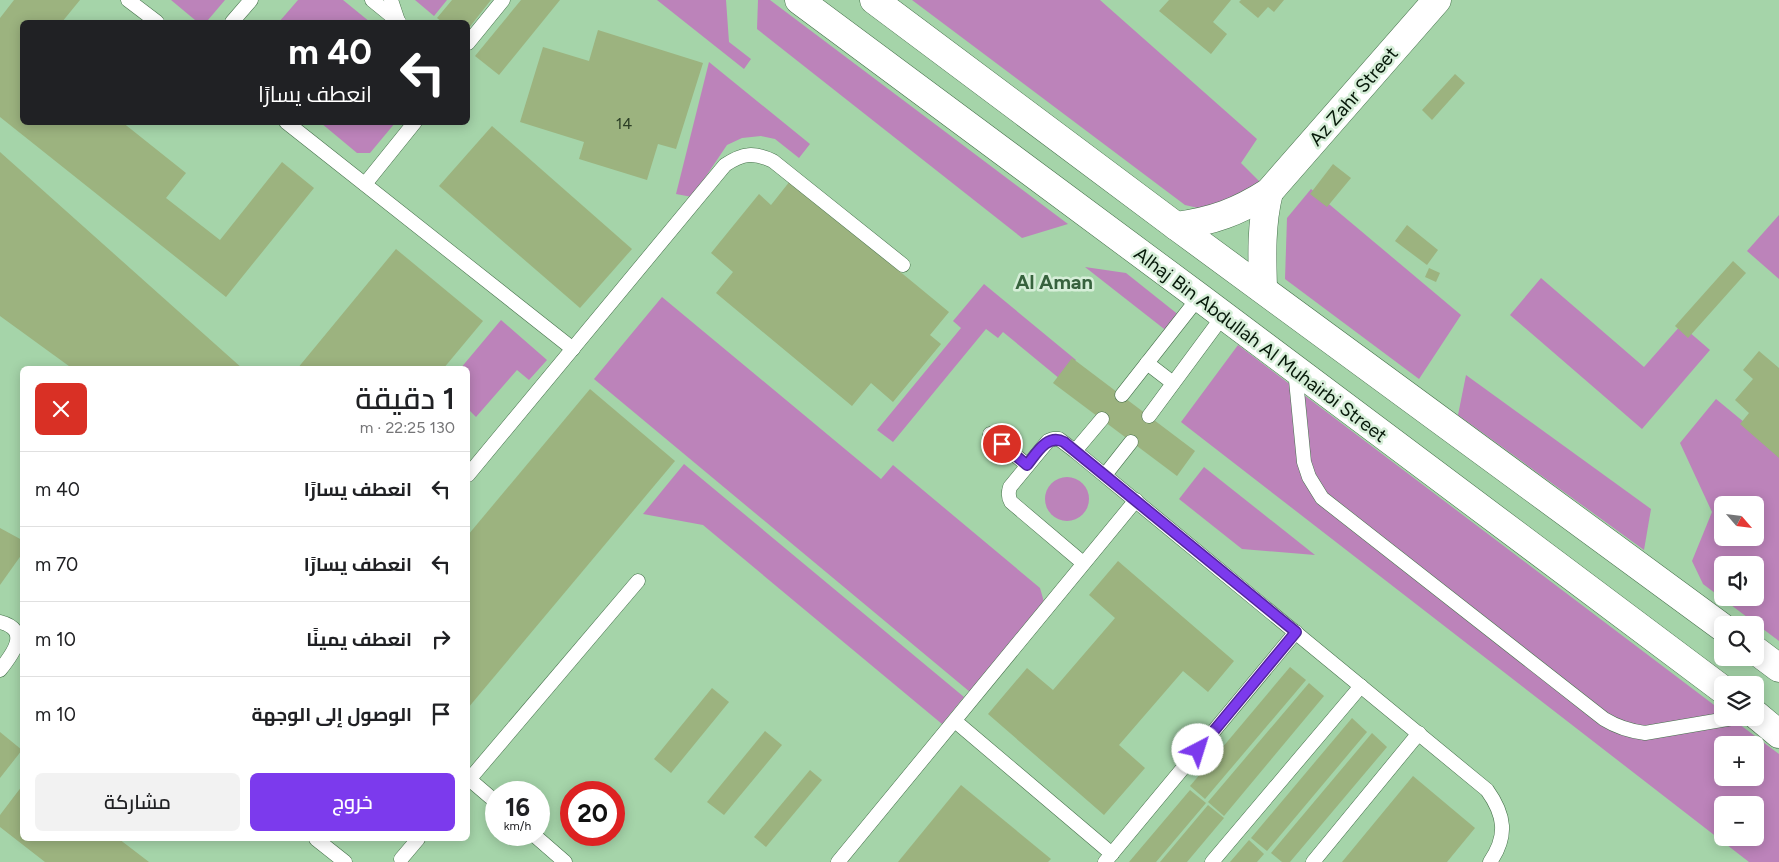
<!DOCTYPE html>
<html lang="ar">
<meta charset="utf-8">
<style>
body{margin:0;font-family:Figtree,Cairo,sans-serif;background:#f2f2f2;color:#202124;direction:rtl;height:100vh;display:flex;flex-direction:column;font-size:19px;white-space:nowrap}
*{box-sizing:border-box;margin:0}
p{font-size:16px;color:#757577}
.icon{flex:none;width:28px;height:28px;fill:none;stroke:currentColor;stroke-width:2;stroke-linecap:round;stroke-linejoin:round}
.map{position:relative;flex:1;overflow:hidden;direction:ltr}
.details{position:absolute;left:20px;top:366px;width:450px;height:475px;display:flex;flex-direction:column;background:#fff;border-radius:8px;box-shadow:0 2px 12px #0003;direction:rtl}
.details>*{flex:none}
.banner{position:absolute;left:20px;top:20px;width:450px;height:105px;border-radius:8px;box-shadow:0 2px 12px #0003;direction:rtl;background:#202124;color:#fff;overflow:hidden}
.needle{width:32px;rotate:118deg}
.tools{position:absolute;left:1714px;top:496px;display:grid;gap:10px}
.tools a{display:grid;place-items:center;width:50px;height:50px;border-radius:8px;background:#fff;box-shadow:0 2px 12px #0003;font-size:25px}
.speed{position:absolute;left:485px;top:781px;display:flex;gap:10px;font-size:25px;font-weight:700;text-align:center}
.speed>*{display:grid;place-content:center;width:65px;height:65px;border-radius:50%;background:#fff;box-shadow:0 2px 12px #0003;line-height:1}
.speed small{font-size:12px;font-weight:400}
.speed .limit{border:8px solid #d22;background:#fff;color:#111}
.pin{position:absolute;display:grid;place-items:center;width:42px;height:42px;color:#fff;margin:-21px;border:2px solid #fff;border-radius:50%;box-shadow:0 1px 5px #0007}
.me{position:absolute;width:55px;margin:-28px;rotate:40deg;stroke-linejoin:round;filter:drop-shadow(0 0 4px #0008)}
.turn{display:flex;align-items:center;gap:18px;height:105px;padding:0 15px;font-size:22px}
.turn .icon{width:65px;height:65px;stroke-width:2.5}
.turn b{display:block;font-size:35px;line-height:42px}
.round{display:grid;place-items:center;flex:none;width:52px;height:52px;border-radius:8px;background:#f2f2f2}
.head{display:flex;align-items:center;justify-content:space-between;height:85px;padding:0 15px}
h1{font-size:30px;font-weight:600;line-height:38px}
.action{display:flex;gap:10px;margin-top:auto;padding:10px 15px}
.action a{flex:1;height:58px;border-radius:8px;background:#7c3aed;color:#fff;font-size:20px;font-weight:600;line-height:58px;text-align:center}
.action a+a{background:#f2f2f2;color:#202124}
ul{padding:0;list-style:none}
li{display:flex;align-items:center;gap:15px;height:75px;padding:0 15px;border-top:1px solid #e0e0e0}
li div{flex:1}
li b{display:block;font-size:19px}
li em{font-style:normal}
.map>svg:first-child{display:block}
.green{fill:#bc83ba;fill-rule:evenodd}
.building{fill:#9cb37f}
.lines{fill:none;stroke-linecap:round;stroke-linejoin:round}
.lane-casing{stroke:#46714b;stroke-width:15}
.street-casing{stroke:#46714b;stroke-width:29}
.secondary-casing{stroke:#46714b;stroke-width:29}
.lane{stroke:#fff;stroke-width:14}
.street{stroke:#fff;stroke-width:28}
.secondary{stroke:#fff;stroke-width:28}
.route-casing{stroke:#51269a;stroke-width:12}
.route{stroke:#7c3aed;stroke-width:9}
.labels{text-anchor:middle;stroke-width:5;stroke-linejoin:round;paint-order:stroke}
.number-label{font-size:16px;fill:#2c3f26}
.street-label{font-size:19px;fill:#061809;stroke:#d6eed8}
.neighbourhood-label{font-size:20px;font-weight:bold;fill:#37623d;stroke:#d6eed8}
</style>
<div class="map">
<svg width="1779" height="862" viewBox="0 0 1779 862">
<rect width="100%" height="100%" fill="#a5d4a9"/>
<g class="green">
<path d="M171,0h54l-17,20h-13z"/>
<path d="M298,0h45l27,22h-91z"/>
<path d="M415,0h32l-13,16z"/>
<path d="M657,0h69l3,42 22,17 -7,10z"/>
<path d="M758,0h12l298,224 -46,14 -265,-209z"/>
<path d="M912,0h188l157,139 -16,24 19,19 -49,29 -26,-6z"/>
<path d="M709,62l101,82 -11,14 -24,-19 -14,-3 -19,2 -15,7 -35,52 -16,-3z"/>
<path d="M321,123h74l-25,30h-13z"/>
<path d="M1311,189l150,126 -42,64 -134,-100 2,-61z"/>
<path d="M1779,215v64l-32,-28z"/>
<path d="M1085,267l41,6 54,43 -12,16z"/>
<path d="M1541,278l103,89 37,-42 29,25 -68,79 -132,-114z"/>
<path d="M984,284l92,76 -16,19 -57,-47 -5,6 -12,-9 -93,113 -16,-12 84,-102 -8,-7z"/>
<path d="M662,297l219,182 12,-14 147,123 4,14 -74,90 -376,-313z"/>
<path d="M501,320l46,40 -18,20 -12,-10 -41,47 -8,-8v-40h-8z"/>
<path d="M1238,345l484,366v7h9l48,36v108h-30l-568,-440zM1722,745h33v33h-33zM1722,805h33v33h-33z"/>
<path d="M1466,375l185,134 -7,41 -186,-135z"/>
<path d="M1716,399l63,52v190l-76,-57 -11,-23 20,-49 -32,-69zM1722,505h33v33h-33zM1722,565h33v33h-33z"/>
<path d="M684,464l280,233 -22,27 -239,-199 -60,-11z"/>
<path d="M1204,467l111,88 -73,-6 -63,-50z"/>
<circle cx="1067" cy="499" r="22"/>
</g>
<g class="building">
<path d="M14,0h66l-18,22h-40v50l-2,4 2,2v44h100l64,51 -20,25 54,42 62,-78 32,26 -88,109 -226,-180v-99z"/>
<path d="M452,0h39l-23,29v-7h-26l-5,-4z"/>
<path d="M521,0h39l-61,75 -24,-19z"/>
<path d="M1169,0h62l-18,22 14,12 -16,20 -52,-43z"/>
<path d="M1241,0h43l-10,12 -6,-5 -10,11 -19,-16z"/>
<path d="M598,30l105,33 -27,86 -18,-5 -11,36 -68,-21 5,-17 -64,-20 23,-75 46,14z"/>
<path d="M1455,74l10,9 -33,37 -10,-10z"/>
<path d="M492,126l140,123 -52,59 -141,-122z"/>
<path d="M0,152l243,217h-170l-73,-53z"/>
<path d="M1333,164l18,14 -24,29 -17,-13z"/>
<path d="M790,181l159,131 -19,23 11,9 -48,58 -22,-19 -19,23 -136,-113 17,-21 -22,-19 48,-59 12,11z"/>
<path d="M1407,225l31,25 -11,15 -32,-24z"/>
<path d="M396,249l87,72 -40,48h-146z"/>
<path d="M1733,261l13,12 -58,65 -13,-12z"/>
<path d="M1429,268l11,5 -4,9 -11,-5z"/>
<path d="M1759,351l20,17v90l-39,-34 9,-11 -14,-13 18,-21 -10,-9z"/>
<path d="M1072,358l123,93 -18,25 -124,-93z"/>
<path d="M590,389l85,72 -207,247v-173z"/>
<path d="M0,528l22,12v14l-22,31z"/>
<path d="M1118,561l116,100 -26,31 -25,-21 -64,74 26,23 -41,47 -116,-101 39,-46 26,22 62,-72 -26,-23z"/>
<path d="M1290,667l16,13 -101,119 -15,-13z"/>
<path d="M1309,683l15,13 -100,120 -16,-14z"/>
<path d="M712,688l17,14 -58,71 -17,-14z"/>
<path d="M1352,718l15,14 -100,119 -16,-13z"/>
<path d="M765,731l17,14 -58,70 -17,-13z"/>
<path d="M0,732l22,18 -22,28z"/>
<path d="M1372,733l15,14 -97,115h-8l-11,-9z"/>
<path d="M810,770l12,10 -56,67 -12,-10z"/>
<path d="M1413,776l62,52 -28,34h-105z"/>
<path d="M961,785l90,74 -3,3h-150z"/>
<path d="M22,786v53h97l30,23h-104l-45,-35v-12z"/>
<path d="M1190,790l16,13 -50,59h-27z"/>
<path d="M1208,805l16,13 -37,44h-27z"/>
<path d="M1249,840l15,14 -7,8h-27z"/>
</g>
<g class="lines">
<defs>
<g id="lane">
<path d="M128,0l29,22"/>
<path d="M372,0l27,22"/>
<path d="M391,0l7,21"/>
<path d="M232,22l19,-22"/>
<path d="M468,43l35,-43"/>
<path d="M286,122l287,227"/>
<path d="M365,184l50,-62"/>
<path d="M1147,363l26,20"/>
<path d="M1295,370l9,92 5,15 13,21 282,221c13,8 25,12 41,14l88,-15"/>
<path d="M1122,395l77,-98"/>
<path d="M1149,416l74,-100"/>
<path d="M990,434l37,31"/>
<path d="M1075,451l27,-32"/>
<path d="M468,475l257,-310c18,-12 29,-13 48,-4l130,104"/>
<path d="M1105,475l26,-33"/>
<path d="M1083,563l-72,-61c-3,-5 -3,-9 -1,-15l38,-46 5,-2h6l16,12 412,339c18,25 21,46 3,72"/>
<path d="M0,622c32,8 12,33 0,48"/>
<path d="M955,721l157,133"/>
<path d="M469,779l27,23"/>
<path d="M468,781l170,-200"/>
<path d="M534,835l31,27"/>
<path d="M316,839l29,23"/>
<path d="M401,859l17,-20"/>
<path d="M838,862l298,-362"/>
<path d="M1105,862l191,-230"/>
<path d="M1212,862l149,-176"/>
<path d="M1313,862l106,-129"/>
</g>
<g id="street">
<path d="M1176,226c37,-5 62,-14 93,-34l168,-192"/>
<path d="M1263,288c-1,-33 -2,-64 6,-96"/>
</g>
<g id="secondary">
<path d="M799,0l400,297 523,392"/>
<path d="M874,0l302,226 546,401"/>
<path d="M1755,650l24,18"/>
<path d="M1755,714l24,20"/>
</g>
</defs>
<use href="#lane" class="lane-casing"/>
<use href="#street" class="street-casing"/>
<use href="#secondary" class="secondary-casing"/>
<use href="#lane" class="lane"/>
<use href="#street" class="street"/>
<use href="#secondary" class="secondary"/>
</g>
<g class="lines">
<defs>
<path id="route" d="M1002,444l25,21c9,-11 20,-32 37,-23l232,190 -98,118"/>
</defs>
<use href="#route" class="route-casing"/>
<use href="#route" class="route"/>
</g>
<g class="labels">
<g class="number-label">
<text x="624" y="129">14</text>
</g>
<g class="street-label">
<text transform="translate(1353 96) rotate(-49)" y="7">Az Zahr Street</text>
<text transform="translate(1261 344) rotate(37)" y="7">Alhaj Bin Abdullah Al Muhairbi Street</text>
</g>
<g class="neighbourhood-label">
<text x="1054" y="289">Al Aman</text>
</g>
</g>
</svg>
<div class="tools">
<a><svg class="needle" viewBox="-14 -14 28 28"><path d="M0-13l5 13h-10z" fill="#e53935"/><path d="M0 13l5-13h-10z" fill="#757577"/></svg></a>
<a><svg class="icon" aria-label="sound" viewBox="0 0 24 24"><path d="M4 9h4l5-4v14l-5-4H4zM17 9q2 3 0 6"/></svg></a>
<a><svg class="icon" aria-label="search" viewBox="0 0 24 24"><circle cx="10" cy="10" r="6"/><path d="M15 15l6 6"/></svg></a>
<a><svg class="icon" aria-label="layers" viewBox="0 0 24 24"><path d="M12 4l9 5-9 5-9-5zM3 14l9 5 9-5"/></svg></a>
<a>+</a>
<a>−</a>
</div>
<div class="speed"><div>16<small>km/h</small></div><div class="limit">20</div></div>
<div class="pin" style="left:1002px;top:444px;background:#d93025"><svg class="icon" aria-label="arrive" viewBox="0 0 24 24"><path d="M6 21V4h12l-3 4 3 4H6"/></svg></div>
<svg class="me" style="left:1198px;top:750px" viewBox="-20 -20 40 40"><circle r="19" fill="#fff"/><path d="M0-13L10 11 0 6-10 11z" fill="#7c3aed"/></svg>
<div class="banner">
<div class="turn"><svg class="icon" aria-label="left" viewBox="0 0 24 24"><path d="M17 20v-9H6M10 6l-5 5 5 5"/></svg><div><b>40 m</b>انعطف يسارًا</div></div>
</div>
<section class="details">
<div class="head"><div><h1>1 دقيقة</h1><p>130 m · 22:25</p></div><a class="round" style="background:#d93025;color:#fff"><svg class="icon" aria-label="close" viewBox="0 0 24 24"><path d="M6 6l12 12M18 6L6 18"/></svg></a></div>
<ul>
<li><svg class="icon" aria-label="left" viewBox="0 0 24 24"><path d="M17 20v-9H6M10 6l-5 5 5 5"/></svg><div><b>انعطف يسارًا</b></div><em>40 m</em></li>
<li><svg class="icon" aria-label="left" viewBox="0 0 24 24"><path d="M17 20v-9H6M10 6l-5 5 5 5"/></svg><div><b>انعطف يسارًا</b></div><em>70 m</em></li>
<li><svg class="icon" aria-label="right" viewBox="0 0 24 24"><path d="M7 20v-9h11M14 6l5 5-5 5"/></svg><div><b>انعطف يمينًا</b></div><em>10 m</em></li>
<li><svg class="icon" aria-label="arrive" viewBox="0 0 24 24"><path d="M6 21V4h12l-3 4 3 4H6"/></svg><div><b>الوصول إلى الوجهة</b></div><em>10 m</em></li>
</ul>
<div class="action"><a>خروج</a><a>مشاركة</a></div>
</section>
</div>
